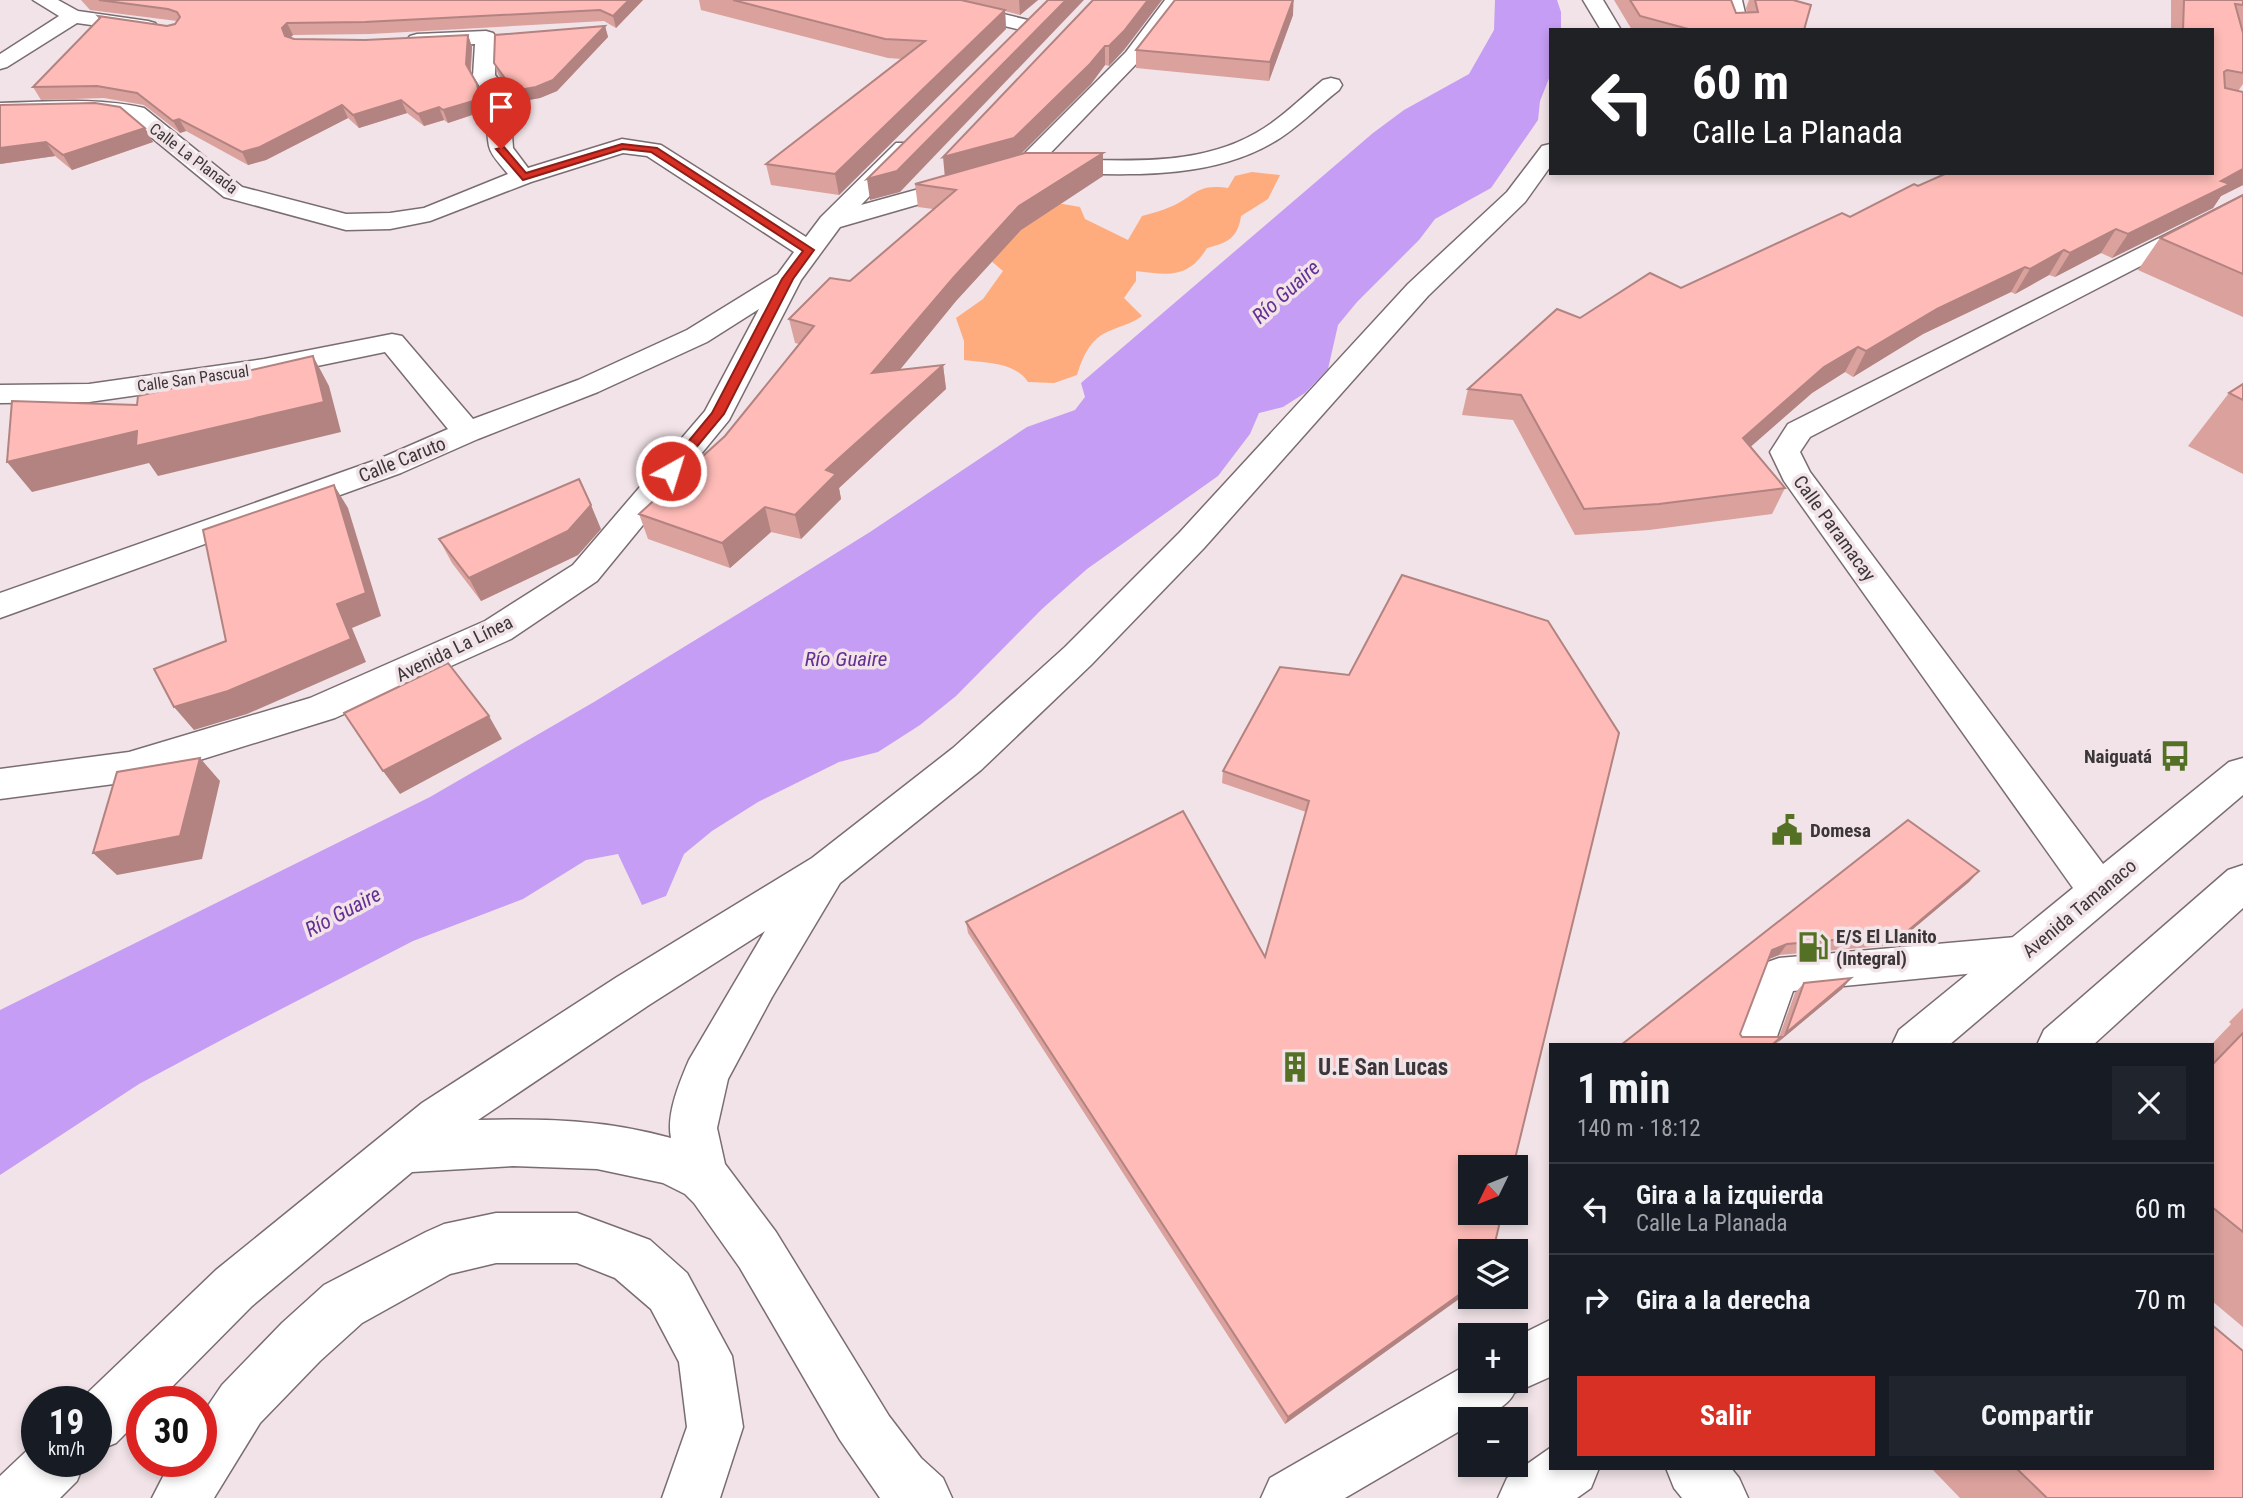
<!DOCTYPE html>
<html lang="es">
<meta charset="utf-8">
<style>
body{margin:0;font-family:"Roboto Condensed",sans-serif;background:#20242c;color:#f1f3f6;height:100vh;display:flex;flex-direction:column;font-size:26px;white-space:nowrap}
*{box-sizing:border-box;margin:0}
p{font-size:23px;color:#9ea1a6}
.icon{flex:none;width:38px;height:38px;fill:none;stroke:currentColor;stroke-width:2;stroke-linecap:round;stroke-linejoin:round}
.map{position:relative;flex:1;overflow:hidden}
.sheet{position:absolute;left:1549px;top:1043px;width:665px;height:427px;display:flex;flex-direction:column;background:#171b24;border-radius:0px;box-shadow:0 4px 10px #0003}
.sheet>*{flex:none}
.guide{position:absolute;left:1549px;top:28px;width:665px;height:147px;border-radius:0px;box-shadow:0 4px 10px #0003;background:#202124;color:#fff;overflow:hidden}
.needle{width:46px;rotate:227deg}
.buttons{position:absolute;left:1458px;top:1155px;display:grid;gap:14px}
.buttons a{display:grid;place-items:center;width:70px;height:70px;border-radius:0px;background:#171b24;box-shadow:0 4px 10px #0003;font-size:35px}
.speed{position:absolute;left:21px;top:1386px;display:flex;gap:14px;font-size:35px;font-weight:700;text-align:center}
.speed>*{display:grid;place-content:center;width:91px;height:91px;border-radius:50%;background:#171b24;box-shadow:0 4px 10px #0003;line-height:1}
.speed small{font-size:18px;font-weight:400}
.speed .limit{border:10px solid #d22;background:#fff;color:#111}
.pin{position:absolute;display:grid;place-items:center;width:60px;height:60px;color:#fff;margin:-72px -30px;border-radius:50% 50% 50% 0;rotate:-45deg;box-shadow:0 0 7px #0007}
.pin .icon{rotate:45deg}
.me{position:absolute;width:77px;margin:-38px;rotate:39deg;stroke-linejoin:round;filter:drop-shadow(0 0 5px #0008)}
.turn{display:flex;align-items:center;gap:24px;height:147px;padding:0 28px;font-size:32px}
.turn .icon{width:91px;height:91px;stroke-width:2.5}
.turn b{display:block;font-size:49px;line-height:60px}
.round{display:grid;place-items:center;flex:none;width:74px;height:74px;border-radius:0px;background:#20242c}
.summary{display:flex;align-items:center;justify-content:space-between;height:119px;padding:0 28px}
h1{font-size:42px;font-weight:700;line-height:52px}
.cta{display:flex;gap:14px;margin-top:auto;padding:14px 28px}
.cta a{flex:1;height:80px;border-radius:0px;background:#d93025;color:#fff;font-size:28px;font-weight:700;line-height:80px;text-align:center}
.cta a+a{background:#20242c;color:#f1f3f6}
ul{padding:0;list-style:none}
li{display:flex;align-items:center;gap:21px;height:91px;padding:0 28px;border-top:2px solid #363941}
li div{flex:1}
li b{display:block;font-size:26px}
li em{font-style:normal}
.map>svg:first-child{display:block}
.green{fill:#feab7d}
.water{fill:#c59df4}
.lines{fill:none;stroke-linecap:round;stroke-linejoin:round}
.service-casing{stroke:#7a6d71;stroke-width:3}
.minor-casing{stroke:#7a6d71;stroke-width:3}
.tertiary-casing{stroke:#7a6d71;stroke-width:3}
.service{fill:#fff;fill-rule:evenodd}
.minor{fill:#fff;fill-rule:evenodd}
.tertiary{fill:#fff;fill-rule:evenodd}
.wall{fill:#daa19d}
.shaded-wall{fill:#b28380}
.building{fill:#febbb7;stroke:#b28380;stroke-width:2}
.route{fill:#d93025;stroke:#8d1f18;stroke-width:2}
.labels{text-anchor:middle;stroke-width:7;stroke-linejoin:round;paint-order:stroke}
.far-street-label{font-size:16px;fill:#3b3637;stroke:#f1e3e7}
.street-label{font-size:19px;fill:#3b3637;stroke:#f1e3e7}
.poi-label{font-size:19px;font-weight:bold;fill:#3b3637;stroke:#f1e3e7;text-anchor:start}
.water-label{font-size:21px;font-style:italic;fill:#642f94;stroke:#f1e3e7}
.near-poi-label{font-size:23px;font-weight:bold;fill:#3b3637;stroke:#f1e3e7;text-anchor:start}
</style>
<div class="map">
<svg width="2243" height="1498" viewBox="0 0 2243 1498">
<rect width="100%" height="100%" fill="#f1e3e7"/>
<path class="green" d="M1252,172l28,3 -12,24 -27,17c-3,22 -14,27 -34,32 -19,31 -39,27 -71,23v10l-12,17 18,18c-12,9 -24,10 -37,17 -16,8 -23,26 -28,42l-23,8 -26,-1c-13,-20 -42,-19 -64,-22v-19l-8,-23 27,-19 20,-28 -20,-17 63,-53 34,6 5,12 43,21 14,-24c10,-3 19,-5 28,-9 25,-10 25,-24 58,-19l7,-12z"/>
<path class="water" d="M1495,0h62l4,12v18h-11v46l-10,25 -2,19 -47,68 -56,31 -16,21 -62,62 -19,23 -10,44 -23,24 -22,14 -24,6 -9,21 -32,42 -131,93 -45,40 -86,87 -36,29 -42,27 -39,10 -81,40 -46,29 -28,23 -18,42 -24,9 -24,-51 -32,6 -63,39 -110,42 -186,96 -88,47 -139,91v-165l430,-213 164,-95 178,-109 98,-61 157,-105 48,-17 10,-13 -4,-14 292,-250 31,-23 65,-36 25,-44z"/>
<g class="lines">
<defs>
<path id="service" d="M2027,936l13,4 6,12 -6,12 -13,4 -234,23 -19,54h-40l31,-82 14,-5z"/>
<g id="minor">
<path d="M33,0h25l20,11 70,10 7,2 3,4 -3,4 -7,2 -71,-10 -70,44 -7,2v-15l59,-38z"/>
<path d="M910,0h35l87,21 3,4 -3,4 -7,2 -112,-27z"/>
<path d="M1165,0h20l-45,60 -107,111h-16l-4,-5 4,-5 109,-109z"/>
<path d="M1583,0h20l18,30h-20z"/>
<path d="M1722,0h20l7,30h-20z"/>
<path d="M486,31l7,2 3,4 -1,38 10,13 5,19 3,41 15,20 94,-29 39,6 145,92 15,-20 75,-74h16l4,5 -55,57 105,-29 9,2 3,5 -3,5 -135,39 -39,53 -72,140 -132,161 -86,58 -176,79 -206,64 -129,17v-30l129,-17 181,-54 175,-77 88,-56 132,-154 54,-102 -52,33 -109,50 -120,47 -77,34 -401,145v-25l379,-134 69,-30 -63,-77 -121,25 -175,25 -89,1v-18l89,-1 175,-25 128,-25 10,2 71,83 105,-39 109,-50 91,-56 16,-22 -147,-96 -24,-3 -92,29 -101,39 -40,8 -44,1 -122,-33 -95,-78 -25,-4 -104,2v-14c48,-1 97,-6 144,5l98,79 104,27 44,-1 34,-5 84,-34c-6,-8 -17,-18 -19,-28 -6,-32 6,-39 -16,-70l2,-32 -58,2 -7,-2 -3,-4 3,-4 7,-2z"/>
<path d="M1331,78l8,2 3,5 -3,5c-22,17 -42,39 -67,53 -66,38 -147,31 -220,30l-8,-2 -4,-5 4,-5 8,-2c68,1 143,9 204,-26 25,-14 45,-35 67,-53z"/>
<path d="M1550,144v23l-25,35 -97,94 -224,252 -113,117 -110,105 -141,113 -68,114 -44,82 -11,49 8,36 51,68 113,184 32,42 22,20 9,20h-72l-40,-58 -100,-172 -46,-65 -9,-9 -22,-11 -66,-14 -84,-3 -101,6 -160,134 -95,96h-15v15l-26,26 -20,8v-49h-18l138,-132 206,-167 195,-126 195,-119 141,-110 112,-101 115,-115 228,-248 99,-92 35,-46zM765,931l-76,129c-9,21 -23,54 -18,78 -64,-18 -127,-20 -193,-18l171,-115z"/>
<path d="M2243,196v17l-433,224 -10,15 10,20 293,392 126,-102 14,-4v37l-294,250h-57l7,-15 174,-142 -289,-407 -14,-29 18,-28z"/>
<path d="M2243,865v43l-150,137h-56l7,-15 184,-160z"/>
<path d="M1550,1320v57l-36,16c-5,13 -30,26 -44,26v6l-125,73h-84l9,-20 200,-115v18h46v-44z"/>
<path d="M37,1441v20h48l-8,20 -17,17h-60v-22z"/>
<path d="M1550,1448v20h49l-8,20 -14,10h-79l9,-20z"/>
<path d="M1666,1468h65l8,10 9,20h-66l-8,-10z"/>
</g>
<path id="tertiary" d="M496,1213h81l73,27 37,33 45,83 11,71 -23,71h-58l25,-71 -8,-65 -28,-53 -36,-31 -38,-15h-81l-46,11 -88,49 -42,38 -60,62 -46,75h-62l19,-37h30v-45l21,-31 60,-62 42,-38 102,-53 18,-8z"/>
</defs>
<use href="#service" class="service-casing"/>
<use href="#minor" class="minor-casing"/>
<use href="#tertiary" class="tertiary-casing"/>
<use href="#service" class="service"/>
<use href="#minor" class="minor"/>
<use href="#tertiary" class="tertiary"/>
</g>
<g class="wall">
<path d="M81,0h562l-27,28 -12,-7 -234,13 -77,1 -2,2 3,2 71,1 103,-5 4,12 -1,25 6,12 4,12 3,15 -36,12 -4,-3 -20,6 -17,-13 -48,15 -11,-10 -82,42 -18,5 -62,-34 -6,2 -36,-28 -40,-7 -63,2 -8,-13 134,-61 8,-2 2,-3 -87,-11z"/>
<path d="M699,0h339l-18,15 -15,-4 1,18 -167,166 -68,-10 -5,-21 136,-105 -14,-1 -187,-48z"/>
<path d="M1093,0h69l-38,50 -15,16 -4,-1 -14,19 -71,70 83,22 -82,54 -65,71 -57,69 44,-5 3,24 -107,99 2,11 -40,40 -30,-7 -41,36 -82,-29 -9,-25 86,-78 74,-92 -4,-1 -6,-24 61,-38 83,-72 -15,-2 -3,-23 30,-9z"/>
<path d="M1175,0h119l-1,15 -24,66 -133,-13v-18z"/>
<path d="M1614,0h117l5,13h11l-1,-5 3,-8h44l11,30h-172z"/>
<path d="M2171,0h72v29l-1,-1 1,5v51l-5,7 5,1v93l-22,11 -8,12 -101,50 -11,-5 -46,24 -6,-2 -34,19 -4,-2 -88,42 -70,43 -8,-5 -33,21 -62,54 35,41 -13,26 -123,16 -74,5 -62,-115 -51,-5 6,-26 112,-71 101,-30 169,-71 68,-31 294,-13v-143h-41z"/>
<path d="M605,26l3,11 -51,54 -17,7 -28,5 -6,-18 -8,-11 -4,-11z"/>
<path d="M95,103l50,25 8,14 -81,28 -17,-14 -55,8z"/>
<path d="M2243,195v122l-105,-47 22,-32z"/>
<path d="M2243,384v90l-55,-28 41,-53z"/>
<path d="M601,529l-23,26 -97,46 -29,-38 -13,-24z"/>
<path d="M1280,667l190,584v40l-185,133 -317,-491 -2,-11 299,35 41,-145 -84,-29 1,-12z"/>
<path d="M1908,820l71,51 -10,11 -75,63 -115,10 -10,4 -29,75 2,3h37l16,-44 9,-10 47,-5 -9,11 -65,54 2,-3 -4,5h-154z"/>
<path d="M2243,1008v319l-31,-26v-256h-1l20,-21 -2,-2z"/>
<path d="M1931,1468h281l31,30h-283z"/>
</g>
<g class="shaded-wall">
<path d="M629,0h14l-27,28 -3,-12z"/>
<path d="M1019,0h19l-18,15z"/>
<path d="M1066,0h18l-184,192 -30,8 -3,-21z"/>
<path d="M1148,0h14l-38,50 -15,16v-20z"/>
<path d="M1293,0v15l-24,66 1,-19z"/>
<path d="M1005,10l1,19 -167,166 -4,-21z"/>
<path d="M287,23l6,12 -5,5 -6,-12z"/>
<path d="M605,26l3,11 -51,54 -17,7 -28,5 -4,-11z"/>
<path d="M468,35l4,12 -2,29 -4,-12z"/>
<path d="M1105,46v19l-14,19 -75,75 -71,19 -2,-21z"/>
<path d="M477,84l4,12 3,15 -36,12 -5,-13z"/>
<path d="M401,100l6,13 -48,15 -6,-13z"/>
<path d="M342,105l6,13 -82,42 -18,5 -6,-13z"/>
<path d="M439,107l5,13 -20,6 -6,-12z"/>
<path d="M179,119l7,12 -6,2 -7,-12z"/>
<path d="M145,128l8,14 -81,28 -9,-15z"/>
<path d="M46,142l9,14 -55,8v-16z"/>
<path d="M1103,153v23l-82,54 -65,71 -79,97 -5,-25 82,-96 65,-71z"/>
<path d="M2243,169v16l-22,11 -8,12 -101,50 16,-24 93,-53z"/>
<path d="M2116,229l-15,24 -46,24 15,-24z"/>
<path d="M2064,250l-15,25 -34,19 15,-25z"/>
<path d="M2025,267l-14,25 -88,42 -70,43 13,-26 71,-42z"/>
<path d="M1858,347l-13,25 -33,21 -81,71 12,-26 81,-71z"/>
<path d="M313,356l16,30 12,46 -183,44 -9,-13 -117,29 -25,-30z"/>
<path d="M943,365l3,24 -107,99 2,11 -40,40 -6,-24 31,-45z"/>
<path d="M334,485l14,23 33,108 -29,12 14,34 -119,52 -53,16 -20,-23 163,-103z"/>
<path d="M591,505l10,24 -23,26 -97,46 -12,-23z"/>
<path d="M765,507l6,25 -41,36 -8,-25z"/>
<path d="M489,716l13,23 -102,55 -17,-23z"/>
<path d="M200,758l20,23 -18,78 -85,16 -24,-22z"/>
<path d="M1979,871l-10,11 -75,63 10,-11z"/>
<path d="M1787,944l-8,11 -15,6 8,-11z"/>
<path d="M1851,978l-9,11 -65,54 9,-10z"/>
<path d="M1470,1287v4l-185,133 3,-7z"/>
</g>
<g class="building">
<path d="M99,0h530l-16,16 -13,-6 -235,12 -78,1 -5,5 3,8 9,3 71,1 103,-5 -2,29 11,20 3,15 -37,11 -4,-3 -21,7 -17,-14 -48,15 -11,-10 -82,42 -18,5 -63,-33 -6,2 -36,-28 -40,-7 -64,1 67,-69 -2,-2 69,10 8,-2 5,-7 -3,-5 -9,-3z"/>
<path d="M733,0h228l44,10 -170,164 -69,-10 159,-123 -40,-2z"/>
<path d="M1048,0h18l-169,171 -30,8z"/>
<path d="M1093,0h55l-24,31 -15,15h-4l-15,18 -76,74 -71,19z"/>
<path d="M1175,0h118l-23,62 -134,-12z"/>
<path d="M1630,0h101l5,13 22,-1 -3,-12h38l18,5 -7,25h-112l-52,-14z"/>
<path d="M2184,0h59v5l-8,-1 8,29v40l-16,-3 -3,2 1,16 18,4v77l-22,12 9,3 -102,50 -12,-5 -46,24 -6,-3 -34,19 -5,-2 -88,42 -71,42 -8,-4 -34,20 -81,71 42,50 -126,16 -75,5 -63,-114 -53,-6 89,-80 23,9 70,-45 31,15 161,-75 8,4 64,-33 4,2 29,-13h265v-143h-29z"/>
<path d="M605,26l-52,54 -17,7 -28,5 -4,-15 -10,-14 1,-28z"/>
<path d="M95,103l25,4 25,21 -82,27 -17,-13 -46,6v-43z"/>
<path d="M1025,153h78l-84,53 -65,71 -82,96 71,-8 -117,105 10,4 -41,41 -30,-8 -43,36 -83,-29 86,-78 89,-110 -25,-7 41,-41 20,3 106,-91 -41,-6z"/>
<path d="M2243,195v79l-83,-36z"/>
<path d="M313,356l11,46 -188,44 1,-15 -130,31 5,-61 125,4 1,-9z"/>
<path d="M2243,384v16l-14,-7z"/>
<path d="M579,479l12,26 -23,26 -99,47 -30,-39z"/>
<path d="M334,485l32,108 -29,11 14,35 -123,52 -54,16 -20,-38 72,-28 -23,-111z"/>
<path d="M1402,575l146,46 71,112 -106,434h-43v46h32l-9,38h-23v36l-182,130 -322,-495 217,-111 82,146 44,-156 -86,-30 57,-104 69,8z"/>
<path d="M448,663l41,53 -106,55 -39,-58z"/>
<path d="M200,758l-20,78 -87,17 24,-81z"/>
<path d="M1908,820l71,51 -75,63 -117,10 -15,6 -32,84 2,3h39l-9,8h-151z"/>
<path d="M1851,978l-65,55 18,-50z"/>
<path d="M2243,1033v199l-31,-25v-142z"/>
<path d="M2212,1325l31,26v147h-196l-31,-30h196z"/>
</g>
<path class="route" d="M622,144l35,4 157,102 -21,29 -69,135 -49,59 -4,2 -7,-4 48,-58 70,-134 21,-28 -152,-99 -28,-3 -100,31 -27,-31 8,-2 22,26z"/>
<defs>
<symbol id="bus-bare" viewBox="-9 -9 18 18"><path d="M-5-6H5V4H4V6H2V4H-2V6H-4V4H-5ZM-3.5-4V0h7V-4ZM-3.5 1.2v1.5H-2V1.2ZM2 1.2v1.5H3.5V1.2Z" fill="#547024" stroke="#f1e3e7" stroke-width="2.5" paint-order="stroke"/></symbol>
<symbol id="civic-bare" viewBox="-9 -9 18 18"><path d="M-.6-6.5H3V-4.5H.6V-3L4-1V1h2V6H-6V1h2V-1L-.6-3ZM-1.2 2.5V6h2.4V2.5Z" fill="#547024" stroke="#f1e3e7" stroke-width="2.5" paint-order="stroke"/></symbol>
<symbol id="fuel-bare" viewBox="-9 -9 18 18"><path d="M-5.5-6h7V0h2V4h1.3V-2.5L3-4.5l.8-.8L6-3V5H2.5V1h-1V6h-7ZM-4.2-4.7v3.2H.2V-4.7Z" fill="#547024" stroke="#f1e3e7" stroke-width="2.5" paint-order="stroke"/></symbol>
<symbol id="building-bare" viewBox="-9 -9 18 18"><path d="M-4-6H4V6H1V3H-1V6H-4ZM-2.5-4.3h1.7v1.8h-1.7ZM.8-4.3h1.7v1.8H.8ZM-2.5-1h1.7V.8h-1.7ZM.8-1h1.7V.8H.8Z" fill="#547024" stroke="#f1e3e7" stroke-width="2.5" paint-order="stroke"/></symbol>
</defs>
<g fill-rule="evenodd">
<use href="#bus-bare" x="2153" y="734" width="44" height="44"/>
<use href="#civic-bare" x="1765" y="808" width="44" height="44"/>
<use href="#fuel-bare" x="1791" y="925" width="44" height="44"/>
<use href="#building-bare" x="1273" y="1045" width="44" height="44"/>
</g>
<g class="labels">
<g class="far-street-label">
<text transform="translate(194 158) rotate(37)" y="6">Calle La Planada</text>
<text transform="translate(193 378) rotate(-8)" y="6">Calle San Pascual</text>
</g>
<g class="street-label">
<text transform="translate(402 459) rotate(-22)" y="7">Calle Caruto</text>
<text transform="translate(1835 528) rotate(54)" y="7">Calle Paramacay</text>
<text transform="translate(454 648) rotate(-26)" y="7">Avenida La Línea</text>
<text transform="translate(2079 908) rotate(-40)" y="7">Avenida Tamanaco</text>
</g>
<g class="poi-label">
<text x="2152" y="763" text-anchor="end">Naiguatá</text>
<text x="1810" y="837">Domesa</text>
<text x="1836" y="943">E/S El Llanito<tspan x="1836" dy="22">(Integral)</tspan></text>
</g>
<g class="water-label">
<text transform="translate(1286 292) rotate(-42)" y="7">Río Guaire</text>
<text x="846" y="666">Río Guaire</text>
<text transform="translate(343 912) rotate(-28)" y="7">Río Guaire</text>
</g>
<g class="near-poi-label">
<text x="1318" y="1075">U.E San Lucas</text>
</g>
</g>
</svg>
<div class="buttons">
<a><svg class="needle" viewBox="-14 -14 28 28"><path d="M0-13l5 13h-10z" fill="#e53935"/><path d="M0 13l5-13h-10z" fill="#9ea1a6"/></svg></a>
<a><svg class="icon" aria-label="layers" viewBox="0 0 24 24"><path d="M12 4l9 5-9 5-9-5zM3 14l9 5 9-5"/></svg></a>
<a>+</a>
<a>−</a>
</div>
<div class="speed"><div>19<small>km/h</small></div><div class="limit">30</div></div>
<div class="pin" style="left:501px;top:149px;background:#d93025"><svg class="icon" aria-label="arrive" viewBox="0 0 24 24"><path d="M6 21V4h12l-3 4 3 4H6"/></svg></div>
<svg class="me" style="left:671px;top:471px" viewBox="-20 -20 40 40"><circle r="17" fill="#d93025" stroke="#fff" stroke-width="3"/><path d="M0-11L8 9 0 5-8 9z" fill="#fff"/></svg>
<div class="guide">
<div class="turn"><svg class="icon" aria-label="left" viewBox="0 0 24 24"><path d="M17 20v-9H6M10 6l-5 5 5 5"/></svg><div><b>60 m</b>Calle La Planada</div></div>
</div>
<section class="sheet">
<div class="summary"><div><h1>1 min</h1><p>140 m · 18:12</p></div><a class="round"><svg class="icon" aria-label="close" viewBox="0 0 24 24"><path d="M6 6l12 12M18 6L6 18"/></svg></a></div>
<ul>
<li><svg class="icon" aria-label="left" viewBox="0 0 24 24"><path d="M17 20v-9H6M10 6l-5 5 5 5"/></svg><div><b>Gira a la izquierda</b><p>Calle La Planada</p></div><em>60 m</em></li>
<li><svg class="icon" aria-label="right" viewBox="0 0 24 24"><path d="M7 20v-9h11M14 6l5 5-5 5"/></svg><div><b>Gira a la derecha</b></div><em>70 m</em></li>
</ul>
<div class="cta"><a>Salir</a><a>Compartir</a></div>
</section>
</div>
